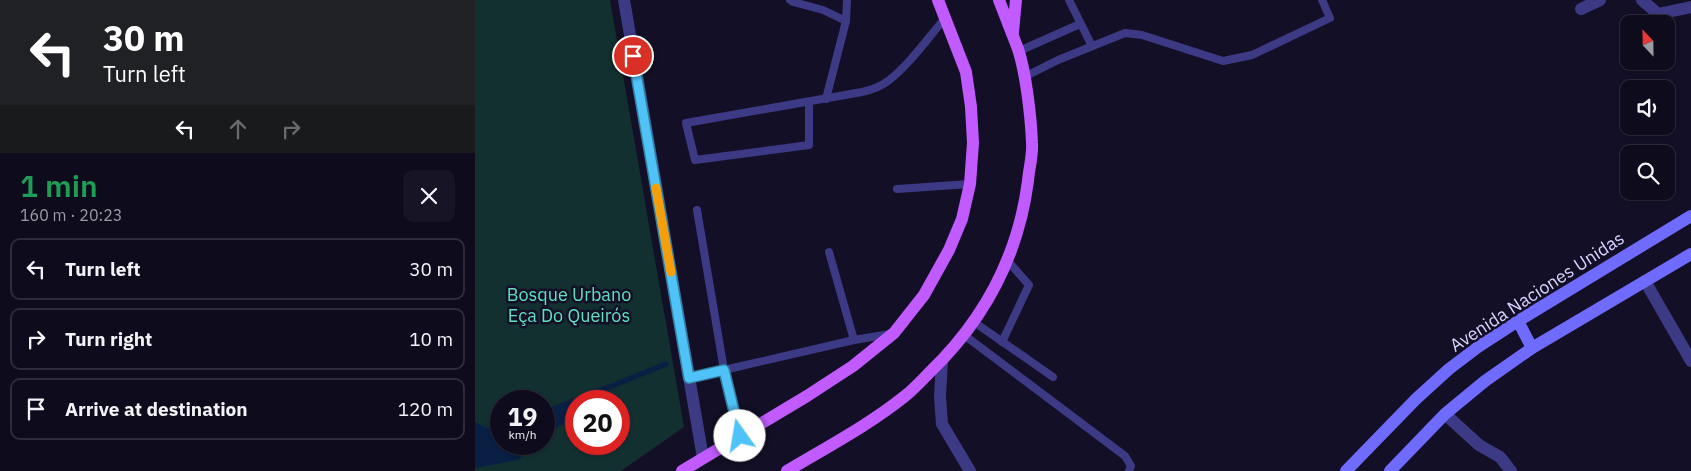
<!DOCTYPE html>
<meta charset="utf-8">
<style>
body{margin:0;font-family:"IBM Plex Sans",sans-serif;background:#171425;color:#f1f3f6;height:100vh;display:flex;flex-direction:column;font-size:19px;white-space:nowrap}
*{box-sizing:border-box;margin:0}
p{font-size:16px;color:#9b9ba3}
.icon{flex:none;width:28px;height:28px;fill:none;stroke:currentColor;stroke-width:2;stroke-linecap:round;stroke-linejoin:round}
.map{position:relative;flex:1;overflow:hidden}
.sheet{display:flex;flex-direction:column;background:#0e0b1c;width:475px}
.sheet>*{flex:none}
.guide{background:#202124;color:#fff;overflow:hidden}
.needle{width:32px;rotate:338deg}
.fabs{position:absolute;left:1145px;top:15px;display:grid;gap:10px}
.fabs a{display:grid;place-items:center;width:55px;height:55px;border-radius:10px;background:#0e0b1c;box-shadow:0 1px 4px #0004,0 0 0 1px #2e2b3b;font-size:25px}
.speed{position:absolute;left:15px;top:390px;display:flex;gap:10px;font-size:25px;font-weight:700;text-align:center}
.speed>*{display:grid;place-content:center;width:65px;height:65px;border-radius:50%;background:#0e0b1c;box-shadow:0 1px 4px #0004,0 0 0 1px #2e2b3b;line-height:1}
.speed small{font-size:12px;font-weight:400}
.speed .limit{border:8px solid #d22;background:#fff;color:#111}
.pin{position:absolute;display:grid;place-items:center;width:42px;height:42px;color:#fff;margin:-21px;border:2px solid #fff;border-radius:50%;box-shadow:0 1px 5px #0007}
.me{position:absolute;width:55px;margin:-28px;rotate:347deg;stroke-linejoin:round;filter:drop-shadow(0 0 4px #0008)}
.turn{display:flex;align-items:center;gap:18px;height:105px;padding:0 20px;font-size:22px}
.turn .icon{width:65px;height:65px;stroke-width:2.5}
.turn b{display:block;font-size:35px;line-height:42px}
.lanes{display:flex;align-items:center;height:48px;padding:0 20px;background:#0003;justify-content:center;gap:25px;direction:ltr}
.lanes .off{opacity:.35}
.round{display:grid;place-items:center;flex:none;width:52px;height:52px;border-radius:10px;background:#171425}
.overview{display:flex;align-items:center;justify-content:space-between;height:85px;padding:0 20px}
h1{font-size:30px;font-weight:600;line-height:38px;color:#1e9e55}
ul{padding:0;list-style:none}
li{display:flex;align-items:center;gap:15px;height:62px;margin:0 10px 8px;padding:0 10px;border:2px solid #2e2b3b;border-radius:10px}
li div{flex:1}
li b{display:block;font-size:19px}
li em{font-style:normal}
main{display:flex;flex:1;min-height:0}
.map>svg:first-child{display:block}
.green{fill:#12302f;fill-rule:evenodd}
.water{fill:#0a1f44}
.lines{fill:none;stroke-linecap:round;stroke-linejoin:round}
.stream{stroke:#0a1f44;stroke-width:5.5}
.lane{stroke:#3d3a85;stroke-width:8}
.street{stroke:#3d3a85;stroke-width:12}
.secondary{stroke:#6f6bff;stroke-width:12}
.primary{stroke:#c25bff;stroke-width:12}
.route-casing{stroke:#337fa1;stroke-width:12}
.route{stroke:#4fc3f7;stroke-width:9}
.slow{stroke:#f59e0b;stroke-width:9}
.labels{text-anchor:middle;stroke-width:5;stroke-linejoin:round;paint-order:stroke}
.street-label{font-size:18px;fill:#d9d4ff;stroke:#130f26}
.park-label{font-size:18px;fill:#5fe0c0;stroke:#130f26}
</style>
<main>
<section class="sheet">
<div class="guide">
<div class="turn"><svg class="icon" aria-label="left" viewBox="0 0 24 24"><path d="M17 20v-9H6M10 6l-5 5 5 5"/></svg><div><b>30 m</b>Turn left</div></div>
<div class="lanes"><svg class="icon" aria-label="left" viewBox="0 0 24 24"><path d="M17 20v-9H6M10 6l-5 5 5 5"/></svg><svg class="icon off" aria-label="ahead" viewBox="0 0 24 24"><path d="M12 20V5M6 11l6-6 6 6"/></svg><svg class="icon off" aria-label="right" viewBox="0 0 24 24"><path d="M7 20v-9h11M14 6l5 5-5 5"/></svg></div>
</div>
<div class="overview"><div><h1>1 min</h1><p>160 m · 20:23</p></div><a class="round"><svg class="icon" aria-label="close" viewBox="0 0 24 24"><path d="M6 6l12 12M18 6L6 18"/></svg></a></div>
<ul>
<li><svg class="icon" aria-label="left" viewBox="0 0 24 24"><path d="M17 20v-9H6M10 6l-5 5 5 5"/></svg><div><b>Turn left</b></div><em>30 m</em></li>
<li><svg class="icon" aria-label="right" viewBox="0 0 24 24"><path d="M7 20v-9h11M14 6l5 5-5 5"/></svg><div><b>Turn right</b></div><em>10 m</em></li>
<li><svg class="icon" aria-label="arrive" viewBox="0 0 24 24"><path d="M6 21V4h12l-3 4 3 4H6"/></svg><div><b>Arrive at destination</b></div><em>120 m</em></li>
</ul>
</section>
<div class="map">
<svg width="1216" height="471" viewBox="0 0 1216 471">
<rect width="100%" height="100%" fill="#130f26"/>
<path class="green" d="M0,0h135l74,427 -63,44h-146zM26,401h43v43h-43zM101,401h43v43h-43z"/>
<g class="water">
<path d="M119,390l1,11h-19v14l-32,21v-26z"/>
<path d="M0,422l12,6 14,-5v21h35l-18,16 -43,8z"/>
</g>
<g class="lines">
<path class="stream" d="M112,396l79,-32"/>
<g class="lane">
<path d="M315,0l3,2 30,8 23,11"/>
<path d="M594,0l23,46"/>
<path d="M544,51l61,-27"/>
<path d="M549,77l34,-17 67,-27 17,2 81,26 29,-6 78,-37 -8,-18"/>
<path d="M351,99l20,-78 1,-21"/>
<path d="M334,102v43l-114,15 -9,-37 176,-31c9,-2 18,-5 26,-11 21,-16 40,-43 58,-64"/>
<path d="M422,189l73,-5"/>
<path d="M222,210l27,160 130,-30"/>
<path d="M354,252l25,88 36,-6"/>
<path d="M499,322l79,55"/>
<path d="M489,335l161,121 6,10 -2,5"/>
<path d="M527,342l27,-57 -22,-25"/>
<path d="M214,378l35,-8 16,66"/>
</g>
<g class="street">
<path d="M149,0l79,458"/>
<path d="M1167,0l16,14 33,-7"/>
<path d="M1106,9l19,-9"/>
<path d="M1170,281l46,80"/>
<path d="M467,361l-2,35 2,28 28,47"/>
<path d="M970,414l34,31 21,12 11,14"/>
</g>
<g class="secondary">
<path d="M1043,321l14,27"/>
<path d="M871,471l70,-72 33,-30 29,-22 40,-26 173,-105"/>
<path d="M915,471l55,-57 40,-33 47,-33 159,-94"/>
</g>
<g class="primary">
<path d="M538,32l3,-32"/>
<path d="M207,471l125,-75 46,-30 41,-33 30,-38 25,-45 13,-31 8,-35 3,-41 -2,-36 -5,-35 -28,-72"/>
<path d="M312,471c40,-24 82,-46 118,-75 9,-7 17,-16 25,-24 55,-53 88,-115 98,-191 1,-13 5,-26 4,-38 -1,-26 -6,-70 -14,-94 -6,-16 -13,-33 -19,-49"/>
</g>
</g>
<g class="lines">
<defs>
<path id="route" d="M158,56l56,322 35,-8 16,66"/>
</defs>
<use href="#route" class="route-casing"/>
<use href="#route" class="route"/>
<path class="slow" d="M181,188l15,84"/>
</g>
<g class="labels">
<g class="street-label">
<text transform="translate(1062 292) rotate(-33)" y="6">Avenida Naciones Unidas</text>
</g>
<g class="park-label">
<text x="94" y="301">Bosque Urbano<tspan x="94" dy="21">Eça Do Queirós</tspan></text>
</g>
</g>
</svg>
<div class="fabs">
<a><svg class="needle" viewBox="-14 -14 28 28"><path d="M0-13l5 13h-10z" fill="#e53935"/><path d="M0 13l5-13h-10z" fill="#9b9ba3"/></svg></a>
<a><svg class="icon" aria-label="sound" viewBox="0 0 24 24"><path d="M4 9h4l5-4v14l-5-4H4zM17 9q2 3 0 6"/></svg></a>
<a><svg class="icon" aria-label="search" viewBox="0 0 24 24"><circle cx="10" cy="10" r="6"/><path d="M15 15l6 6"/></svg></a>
</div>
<div class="speed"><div>19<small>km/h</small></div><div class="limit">20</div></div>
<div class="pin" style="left:158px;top:56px;background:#d93025"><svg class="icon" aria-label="arrive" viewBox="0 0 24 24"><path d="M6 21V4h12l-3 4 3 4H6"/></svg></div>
<svg class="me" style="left:265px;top:436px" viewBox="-20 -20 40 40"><circle r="19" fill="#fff"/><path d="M0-13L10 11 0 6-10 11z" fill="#4fc3f7"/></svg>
</div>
</main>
